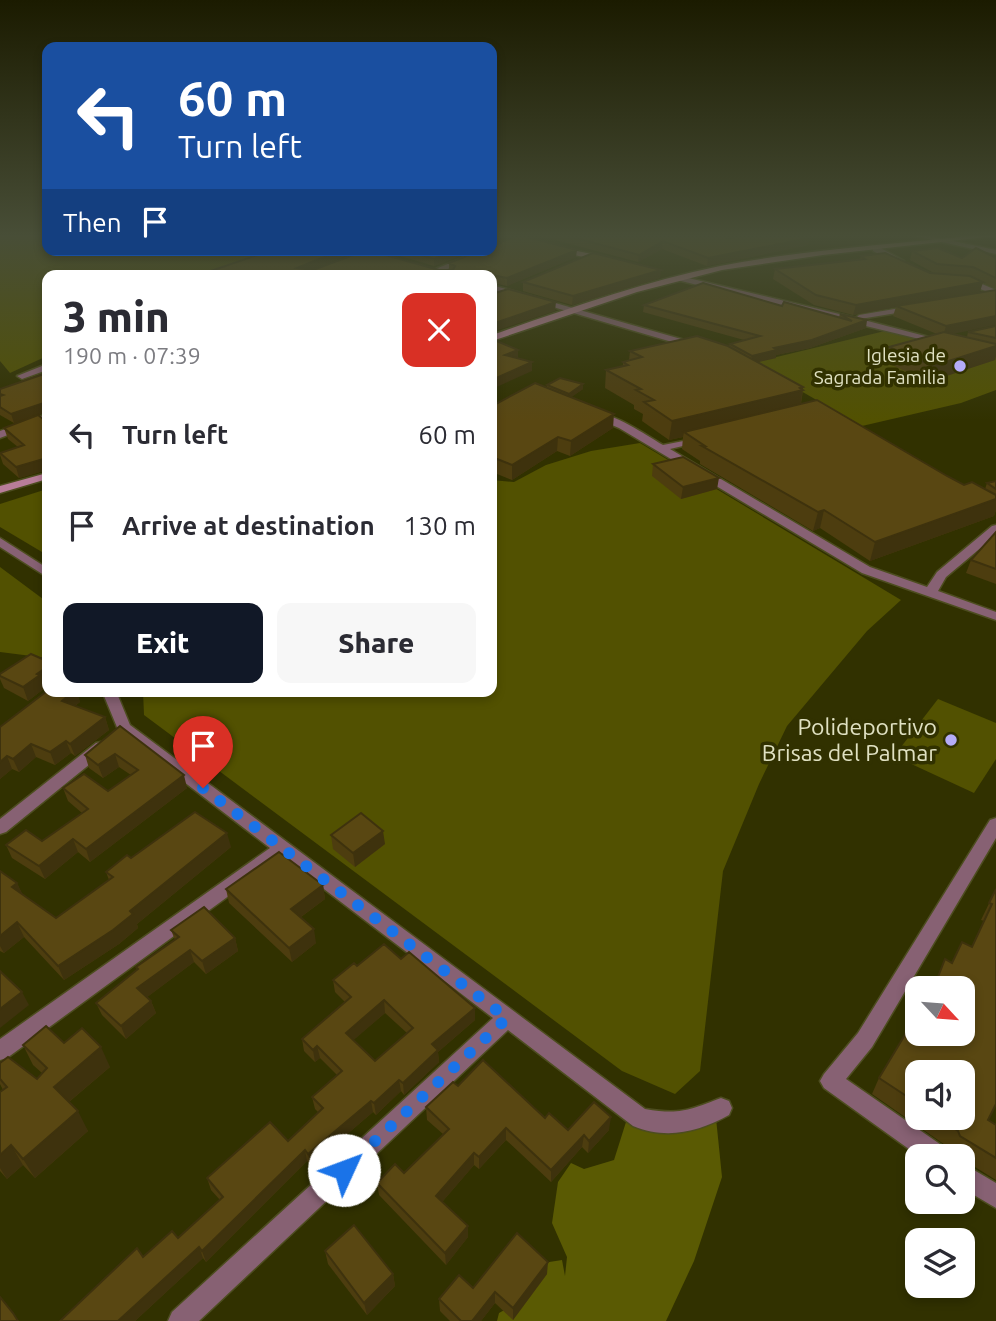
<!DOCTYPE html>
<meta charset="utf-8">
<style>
body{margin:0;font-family:Ubuntu,sans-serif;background:#f7f7f7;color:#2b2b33;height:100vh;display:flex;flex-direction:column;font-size:26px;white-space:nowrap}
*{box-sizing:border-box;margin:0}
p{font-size:23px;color:#7c7c81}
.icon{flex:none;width:38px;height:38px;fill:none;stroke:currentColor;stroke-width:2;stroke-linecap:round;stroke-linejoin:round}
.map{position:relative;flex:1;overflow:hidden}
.drawer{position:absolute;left:42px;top:270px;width:455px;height:427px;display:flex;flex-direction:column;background:#fff;border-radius:14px;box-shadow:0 4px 10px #0003}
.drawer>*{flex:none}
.guide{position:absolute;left:42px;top:42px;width:455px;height:214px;border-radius:14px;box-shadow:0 4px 10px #0003;background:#1a4fa0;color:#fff;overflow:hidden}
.needle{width:46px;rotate:116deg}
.tools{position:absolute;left:905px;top:976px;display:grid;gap:14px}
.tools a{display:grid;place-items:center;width:70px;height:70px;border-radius:14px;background:#fff;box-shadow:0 4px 10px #0003;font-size:35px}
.pin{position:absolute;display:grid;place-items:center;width:60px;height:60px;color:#fff;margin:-72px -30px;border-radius:50% 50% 50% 0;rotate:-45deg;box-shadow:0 0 7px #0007}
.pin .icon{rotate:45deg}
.me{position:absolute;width:77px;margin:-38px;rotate:47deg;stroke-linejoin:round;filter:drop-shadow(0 0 5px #0008)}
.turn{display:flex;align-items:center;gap:24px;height:147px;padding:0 21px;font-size:32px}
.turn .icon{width:91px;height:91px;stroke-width:2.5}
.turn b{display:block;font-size:49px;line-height:60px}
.then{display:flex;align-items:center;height:66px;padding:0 21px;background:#0003;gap:14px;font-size:26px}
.round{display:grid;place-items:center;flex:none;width:74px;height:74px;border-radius:14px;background:#f7f7f7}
.summary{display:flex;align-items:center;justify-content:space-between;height:119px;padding:0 21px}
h1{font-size:42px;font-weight:800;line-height:52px}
.primary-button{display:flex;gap:14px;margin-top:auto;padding:14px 21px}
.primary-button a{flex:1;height:80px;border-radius:14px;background:#111827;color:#fff;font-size:28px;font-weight:800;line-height:80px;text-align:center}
.primary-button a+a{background:#f7f7f7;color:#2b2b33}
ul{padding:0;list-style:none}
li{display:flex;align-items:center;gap:21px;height:91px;padding:0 21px}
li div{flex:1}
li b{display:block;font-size:26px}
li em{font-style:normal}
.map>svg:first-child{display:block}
.green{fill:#525101}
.forest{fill:#5a5a03}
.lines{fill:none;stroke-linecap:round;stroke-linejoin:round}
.street-casing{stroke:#4d4d1f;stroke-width:3}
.secondary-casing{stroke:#4d4d1f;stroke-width:3}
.street{fill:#876173;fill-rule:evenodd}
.secondary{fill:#b87d99;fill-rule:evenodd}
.wall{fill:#4d3d0f;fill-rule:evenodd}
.shaded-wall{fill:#3e320d}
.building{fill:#594712;stroke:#3e320d;stroke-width:2;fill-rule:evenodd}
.route{stroke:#1a73e8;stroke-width:12;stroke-dasharray:0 21.6}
.poi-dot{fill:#b5acf8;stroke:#313100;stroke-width:2.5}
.labels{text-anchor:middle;stroke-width:7;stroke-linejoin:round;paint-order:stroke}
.far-poi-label{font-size:19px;fill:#e0e1c2;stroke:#313100;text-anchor:end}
.poi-label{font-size:23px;fill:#e0e1c2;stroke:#313100;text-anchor:end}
</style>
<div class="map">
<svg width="996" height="1321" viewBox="0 0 996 1321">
<rect width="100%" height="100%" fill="#313100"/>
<g class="green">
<path d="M0,236h47v14h240l-56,25h-184v81l-37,17 -10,-12z"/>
<path d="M889,330l107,26v34l-35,13 -99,23 -110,-63z"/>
<path d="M640,443l261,157 -34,31 -80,95 -28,58 -36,87 -23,200 -25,23 -53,-23 -478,-356 -1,-24h349v-211l22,2 32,-17 45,-14z"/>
<path d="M47,489v66l-47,-28v-23z"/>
<path d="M0,567l47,35v56l-47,-6z"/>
<path d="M938,699l58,24v36l-22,34 -80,-37z"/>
</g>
<path class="forest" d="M716,1118l6,59 -28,84 -28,60h-169l2,-8 26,-14 5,-34 32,-5 3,16 2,-19 -15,-34 6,-41 13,-19 13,6 30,-9 12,-38c38,3 54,16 90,-4z"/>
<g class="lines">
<defs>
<g id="street">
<path d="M914,236h16l66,14v4z"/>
<path d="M873,247h6l25,14 -7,2 -24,-12z"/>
<path d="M492,249l1,1 -1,2 -60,23h-11l61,-25z"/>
<path d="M355,250h12l17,6 -4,2z"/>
<path d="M680,276l176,42 3,-3 53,-9 4,2 -1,2 -55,9 88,23 -4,3 -267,-65 -1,-2z"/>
<path d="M962,278h6l28,12v5l-34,-13z"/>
<path d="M492,285l203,58 1,2 -7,2 -197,-58z"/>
<path d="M47,364v6l-25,9 -5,-3z"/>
<path d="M593,413c20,-1 51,21 70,32l41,-8v4l-34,8 200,118 57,20 10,-15 55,-46 4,-1v10l-50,42 -8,14 58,21v8l-134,-47 -243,-145 -26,-11z"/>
<path d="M47,414v6l-47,18v-7z"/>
<path d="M0,538l47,30v9l-47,-30z"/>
<path d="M102,691h14l14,34 515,384c36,6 44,1 76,-11l8,3 3,7 -3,7c-31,17 -62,25 -96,11l-125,-96 -309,291h-31l4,-9 321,-294 -211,-161 -275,201 -7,2v-21l270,-191 -151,-116z"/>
<path d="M101,742l5,1 3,4 -3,4 -100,81 -6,2v-15l96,-76z"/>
<path d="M996,818v20l-124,209 -26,32 101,70 3,8h-30l-96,-69 -4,-7 4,-7 34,-41 132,-213z"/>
<path d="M962,1163l34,20v25l-34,-20z"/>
</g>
<g id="secondary">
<path d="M968,236h27l-172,19 -101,15 -85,22 -145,49v-6c75,-26 150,-53 228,-69 82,-16 165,-21 248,-30z"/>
<path d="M558,247l48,10 1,2 -4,2 -48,-10z"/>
<path d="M47,473v6l-47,14v-7z"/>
</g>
</defs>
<use href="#street" class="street-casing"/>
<use href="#secondary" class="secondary-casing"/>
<use href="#street" class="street"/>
<use href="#secondary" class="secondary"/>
</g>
<g class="wall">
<path d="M540,236h189l-2,2h83l-2,7 -101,21 -45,-17 -24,13z"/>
<path d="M272,250h82v2l-42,18h137v-7l127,-6 -69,29 -15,-3v-8h-293z"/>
<path d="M380,250h94l-40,16z"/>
<path d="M912,251l50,7h34v31l-13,-6 -29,51 13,3 1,-5 28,-6v30l-1,4 -67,22 -42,-20 3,-15 48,-13 -44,-18 3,-9 -43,8 -39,-10 -41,-26 2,-10 85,-10 1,-3 73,17 -24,-13z"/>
<path d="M660,278l-88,27 -49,-14v-9z"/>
<path d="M644,305l138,1 57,11 1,-3 26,14 -56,20 -34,7v3l-18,4 45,28 -2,14 163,81 21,4 2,-6 9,-2v29l-2,6 -124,45 -50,-33 -7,3 -113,-67v-3l-18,-12 1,-12 -14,3 -27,-19 1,-7 -9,-5v-4l-29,-17 1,-18 17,-4v-4l6,-2 1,-9 99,-5 1,-2 14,-4 -101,-28z"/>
<path d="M47,373v39l-9,3 9,7v48l-28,8 -16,-14 -3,-9v-2l18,-6 -10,-8 -4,-11 27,-11 -17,6 -14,-8v-26z"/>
<path d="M547,385l36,4 -12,8 42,31 -43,28 -13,-5 -45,29 -20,-8v-66l55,-18z"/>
<path d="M653,464l64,25 -36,10 -29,-23z"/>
<path d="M996,532v52l-30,-11 5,-13z"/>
<path d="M0,674l44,12 1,2 -17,13 -24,-13 -4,-9z"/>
<path d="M47,691h29l4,11 -5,4 30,11 4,13 -34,26 -4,-3 -16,12 -19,-8 -17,15 -7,-3 -12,10v-52z"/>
<path d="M120,726l67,62 -97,74 -12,-10 -33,27 -33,-21 -6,-13 36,-4 40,-28 -14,-12 -5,-13 45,3 23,-16 -12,-8 -16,11 -14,-10 -4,-13z"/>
<path d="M331,835l54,9 -30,23 -22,-18z"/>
<path d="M231,847l-94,77 1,4 -19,16 -55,36 -40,-43 -20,16 -4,-2v-80l17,12 5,11 34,24 53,-38 -3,-8 25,-14z"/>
<path d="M323,885l2,14 -24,18 15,26 -24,19 -63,-59 -3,-14z"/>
<path d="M996,889l-8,231 8,5v55l-34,-21v-2h-3l-8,-5 -3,-5 -76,-53 7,-16 27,-44 -1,-1 7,-17 22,-31 11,-26 7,4 20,-16 12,-26 -3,-1zM917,1073l45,45h-45z"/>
<path d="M171,930l64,8 3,13 -32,23 -12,-12 -47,35 4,4 5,12 -30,26 -24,-24 -6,-12 41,-33 -1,-3 39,-27z"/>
<path d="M401,959l74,49v12l-37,32 1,10 -35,33 -3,-4 -25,24 -3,-3 -62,53 -4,-4 -101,101 -3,-4 -68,63h-75l83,-64 35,-19 42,-38 -9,-10 -4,-12 81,-37 31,-28 -4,-4 -3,-12 25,-22 -17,-17 -5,4 -11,-11 -2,-12 43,-37 -10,-10 -2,-12 24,-14zM385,1013l22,20 -32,28 -22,-21z"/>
<path d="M64,1043l46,24 -41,35 19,29 -53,47 -12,-13 -16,14 -7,-8v-79l3,-2 -3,-6v-21l37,16 5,-6 -9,-8 -10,-20z"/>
<path d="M458,1086l87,32 23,12h41l-21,23 -6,-6 -31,35 -45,-42 -27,29 -5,-4 -32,37 26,35 -22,28 -67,-70 -2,-12 27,-10 39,-39 -16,-14 -1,-13z"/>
<path d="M325,1251l68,23 2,12 -28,29 -39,-51z"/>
<path d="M547,1274l-34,46 -18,-17 -14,18h-31l-10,-10 -1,-12 34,-11z"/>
</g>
<g class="shaded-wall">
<path d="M496,236h8v3l-12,7v-7z"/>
<path d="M810,238l-2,7 -101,21 1,-8z"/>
<path d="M663,241l-1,8 -24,13 1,-7z"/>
<path d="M341,250h13v2l-54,23 -3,-7z"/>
<path d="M455,250h19l-40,16v-7z"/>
<path d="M577,250l-1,7 -69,29v-8z"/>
<path d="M661,270l-1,8 -88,27 1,-9z"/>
<path d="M983,282l-3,10 -127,23 3,-10z"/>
<path d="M556,302l-1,9 -63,21v-8z"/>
<path d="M996,316v9l-53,11 3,-10z"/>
<path d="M867,320l-1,8 -56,20 -34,7v3l-26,6 2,-8z"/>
<path d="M996,346v10l-1,4 -67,22 5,-16z"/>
<path d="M518,350v8l-13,-3z"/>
<path d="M532,362v9l-40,18v-9z"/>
<path d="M583,384v5l-14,10v-5z"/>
<path d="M803,387l-3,22 -116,23 -1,5 -14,3 3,-19z"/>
<path d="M47,402v10l-33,11 -3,-9z"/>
<path d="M614,414l-1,14 -43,28 1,-15z"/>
<path d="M558,437l-1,14 -45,29v-15z"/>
<path d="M47,458v12l-28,8 -3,-11z"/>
<path d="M719,478l-2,11 -36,10 2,-12z"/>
<path d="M996,499v11l-2,6 -124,45 5,-19z"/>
<path d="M824,510l-4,18 -7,3 5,-19z"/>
<path d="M47,667v17l-3,2 1,2 -17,13 -5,-14 14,-13z"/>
<path d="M74,691h2l4,11 -14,11 -4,-12z"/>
<path d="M105,717l4,13 -34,26 -5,-12z"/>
<path d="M66,741l5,12 -16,12 -5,-13z"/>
<path d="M31,744l5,13 -17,15 -6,-13z"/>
<path d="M115,754l4,13 -16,11 -5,-13z"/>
<path d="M7,756l5,13 -12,10v-17z"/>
<path d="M184,775l3,13 -97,74 -4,-13z"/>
<path d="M383,831l2,13 -30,23 -2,-14z"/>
<path d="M227,833l4,14 -94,77 1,4 -19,16 -55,36 -6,-14 72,-55z"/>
<path d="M73,839l5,13 -33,27 -6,-13z"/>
<path d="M17,883l7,14 -12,-10z"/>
<path d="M323,885l2,14 -31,23 -3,-13z"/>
<path d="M17,922l7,15 -20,16 -4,-7v-10z"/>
<path d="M314,929l2,14 -24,19 -3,-14z"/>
<path d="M235,938l3,13 -32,23 -4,-13z"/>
<path d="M190,950l4,12 -52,39 -5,-13z"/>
<path d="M22,992l7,13 -29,23v-19z"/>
<path d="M384,1000l1,13 -37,32 -2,-12z"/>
<path d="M151,1001l5,12 -30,26 -5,-13z"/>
<path d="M475,1008v12l-37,32 1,10 -35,33 -1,-12 29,-39z"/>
<path d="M317,1046l3,12 -5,4 -2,-12z"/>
<path d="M101,1047l9,20 -46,39 -10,-19z"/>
<path d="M399,1080l2,11 -25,24 -2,-12z"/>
<path d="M371,1101l2,11 -62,53 -3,-11z"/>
<path d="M78,1111l10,20 -53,47 -12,-19z"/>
<path d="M611,1117l-2,13 -21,23 1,-12z"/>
<path d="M506,1128v12l-27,29v-12z"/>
<path d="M584,1135l-2,12 -31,35v-12z"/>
<path d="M11,1145l12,20 -16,14 -7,-11v-13z"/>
<path d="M305,1150l2,11 -101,101 -4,-11z"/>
<path d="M474,1153v12l-37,43 -1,-12z"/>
<path d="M468,1226v11l-22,28 -1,-12z"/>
<path d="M199,1247l4,11 -68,63h-17z"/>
<path d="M548,1262l-1,12 -34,46v-12z"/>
<path d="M393,1274l2,12 -28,29 -3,-12z"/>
<path d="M495,1292v11l-14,18h-9z"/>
</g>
<g class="building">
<path d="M516,236h7l54,14 -70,28 -15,-3h-293l73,-25h69l-44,18 16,2 54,-20 72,20h14l2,-4 -6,-3 33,-13h10v-4z"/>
<path d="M568,236h158v2h7l2,-2h68l7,2 -102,20 -45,-17 -24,14z"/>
<path d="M938,248l24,10 14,-10 20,10v20l-23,-11 -36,-3 -25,-13z"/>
<path d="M405,250h50l-21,9z"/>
<path d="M593,253l68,17 -88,26 -50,-14z"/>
<path d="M885,253l45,20 40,3 13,6 -127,23 -40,-10 -41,-26 90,-10 -4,-3z"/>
<path d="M703,283l79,23 2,-4 68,19 -12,-7 27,6 -55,20 -38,8 3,2 -25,6 -22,-12 30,-8 -116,-31z"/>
<path d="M508,289l48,13 -64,22v-30z"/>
<path d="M996,290v26l-50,10 -50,-20z"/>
<path d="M996,326v12l-28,-6z"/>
<path d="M944,332l52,12v2l-63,20 -44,-19z"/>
<path d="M697,336l31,10 75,41 -3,1 3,2 -131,31 -28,-19 10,-2 -18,-10 5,-1 -35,-19 22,-5 -5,-3 19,-5 -12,-6z"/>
<path d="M492,339l26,11 -13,5 27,7 -40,18z"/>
<path d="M47,373v29l-36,12 -11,-7v-11l3,-1 -3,-1v-5z"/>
<path d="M560,378l23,6 -14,10 -22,-9z"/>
<path d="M535,383l79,31 -43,27 -13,-4 -46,28 -20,-8v-51z"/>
<path d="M817,400l130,76 17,9 8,-3 24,13v4l-121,43 -51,-32 -6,2 -116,-66h3l-21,-14z"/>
<path d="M38,415l9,7v36l-31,9 -16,-14 24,-8 -20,-17z"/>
<path d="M683,457l36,21 -36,9 -30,-23z"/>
<path d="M996,481v8l-9,-6z"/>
<path d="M996,532v37l-25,-9z"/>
<path d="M31,654l16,7v6l-10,7 3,1 -17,12 -23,-11v-2z"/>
<path d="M47,691h27l-12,10 43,16 -35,27 -4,-3 -16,11 -19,-8 -18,15 -6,-3 -7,6v-35z"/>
<path d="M120,726l64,49 -98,74 -13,-10 -34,27 -33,-21 20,-15 16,11 46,-32 -25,-21 21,-14 24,17 30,-21 -23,-16 -17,11 -13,-10z"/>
<path d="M195,812l32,21 -97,78 3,3 -20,16 -55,36 -41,-44 -17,14v-65l17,12 -5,4 44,31 57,-41 -7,-5 21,-17 4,3z"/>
<path d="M361,813l22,18 -30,22 -22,-18z"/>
<path d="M279,852l44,33 -32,24 23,20 -25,19 -63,-59z"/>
<path d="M996,889v215l-8,16 8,5v33l-36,-22 -2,-5 -19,-13h23v-45h-45v30l-38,-25 36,-60 -3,-2 5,-7v25h45v-45h-31l5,-7 9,-23 7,4 10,-21 10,5 20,-43 -3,-1z"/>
<path d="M204,907l31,31 -33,23 -12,-11 -53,38 14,13 -30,25 -25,-23 42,-34 -2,-2 43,-30 -8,-7z"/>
<path d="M384,944l17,15 8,-7 66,56 -43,36 6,6 -35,33 -4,-3 -25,23 -3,-2 -63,53 -3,-4 -103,101 -3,-4 -81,74h-58l77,-73 6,9 29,-26 6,7 45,-41 -16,-19 63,-56 18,19 35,-33 -11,-11 30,-26 -25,-25 -4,4 -11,-11 49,-42 -18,-17 21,-17 3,3zM384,1000l29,28 -38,33 -29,-28z"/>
<path d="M0,971l22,21 -22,17z"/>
<path d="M46,1026l18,17 18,-15 19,19 -47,40 24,24 -55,48 -12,-14 -11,10v-63l7,-5 -7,-8v-16l8,-6 29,22 10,-11 -24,-23z"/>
<path d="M483,1060l62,58 4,-5 19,17 26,-28 17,15 -22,24 -5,-6 -33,35 -45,-42 -27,29 -5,-4 -38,43 32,30 -23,27 -68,-70 18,-19 9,9 45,-44 -23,-22 27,-25 5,4z"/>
<path d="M354,1225l39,49 -29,29 -39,-52z"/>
<path d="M517,1233l31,29 -35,46 -18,-16 -23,29h-11l-22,-22 20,-24 14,13z"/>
<path d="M0,1297l13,16 5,8h-18z"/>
</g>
<linearGradient id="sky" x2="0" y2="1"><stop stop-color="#1b1b00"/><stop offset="0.56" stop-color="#484e37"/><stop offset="1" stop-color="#484e37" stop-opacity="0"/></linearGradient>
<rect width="996" height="421" fill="url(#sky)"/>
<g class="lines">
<path class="route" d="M203,788l304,230 -163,152"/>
</g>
<g class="poi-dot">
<circle cx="960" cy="366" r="7"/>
<circle cx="951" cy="740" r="7"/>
</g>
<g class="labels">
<g class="far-poi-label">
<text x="946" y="362">Iglesia de<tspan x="946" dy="22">Sagrada Familia</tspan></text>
</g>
<g class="poi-label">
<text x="937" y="735">Polideportivo<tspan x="937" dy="26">Brisas del Palmar</tspan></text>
</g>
</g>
</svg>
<div class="tools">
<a><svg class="needle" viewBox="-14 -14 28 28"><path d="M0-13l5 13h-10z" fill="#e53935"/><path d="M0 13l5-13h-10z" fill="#7c7c81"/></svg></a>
<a><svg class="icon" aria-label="sound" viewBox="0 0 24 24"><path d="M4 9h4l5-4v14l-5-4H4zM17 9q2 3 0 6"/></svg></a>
<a><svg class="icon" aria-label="search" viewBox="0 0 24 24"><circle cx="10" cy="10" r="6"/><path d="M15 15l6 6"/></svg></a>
<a><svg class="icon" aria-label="layers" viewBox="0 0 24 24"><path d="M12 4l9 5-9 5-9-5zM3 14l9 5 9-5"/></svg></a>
</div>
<div class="pin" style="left:203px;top:788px;background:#d93025"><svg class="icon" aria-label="arrive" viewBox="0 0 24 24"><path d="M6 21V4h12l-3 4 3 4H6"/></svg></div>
<svg class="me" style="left:344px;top:1170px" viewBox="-20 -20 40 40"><circle r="19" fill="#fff"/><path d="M0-13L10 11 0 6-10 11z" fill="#1a73e8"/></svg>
<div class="guide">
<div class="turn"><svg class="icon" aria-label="left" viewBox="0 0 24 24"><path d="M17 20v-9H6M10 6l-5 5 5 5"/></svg><div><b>60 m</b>Turn left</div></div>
<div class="then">Then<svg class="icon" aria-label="arrive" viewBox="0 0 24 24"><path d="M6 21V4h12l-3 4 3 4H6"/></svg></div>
</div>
<section class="drawer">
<div class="summary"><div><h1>3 min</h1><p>190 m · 07:39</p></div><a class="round" style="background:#d93025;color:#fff"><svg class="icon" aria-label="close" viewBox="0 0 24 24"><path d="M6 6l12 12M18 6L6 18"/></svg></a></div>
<ul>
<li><svg class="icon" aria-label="left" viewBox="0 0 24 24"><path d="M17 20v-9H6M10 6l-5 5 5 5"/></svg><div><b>Turn left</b></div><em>60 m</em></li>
<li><svg class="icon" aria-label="arrive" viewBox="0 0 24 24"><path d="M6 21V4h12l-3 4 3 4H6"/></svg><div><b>Arrive at destination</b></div><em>130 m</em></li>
</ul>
<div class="primary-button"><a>Exit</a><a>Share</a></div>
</section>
</div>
